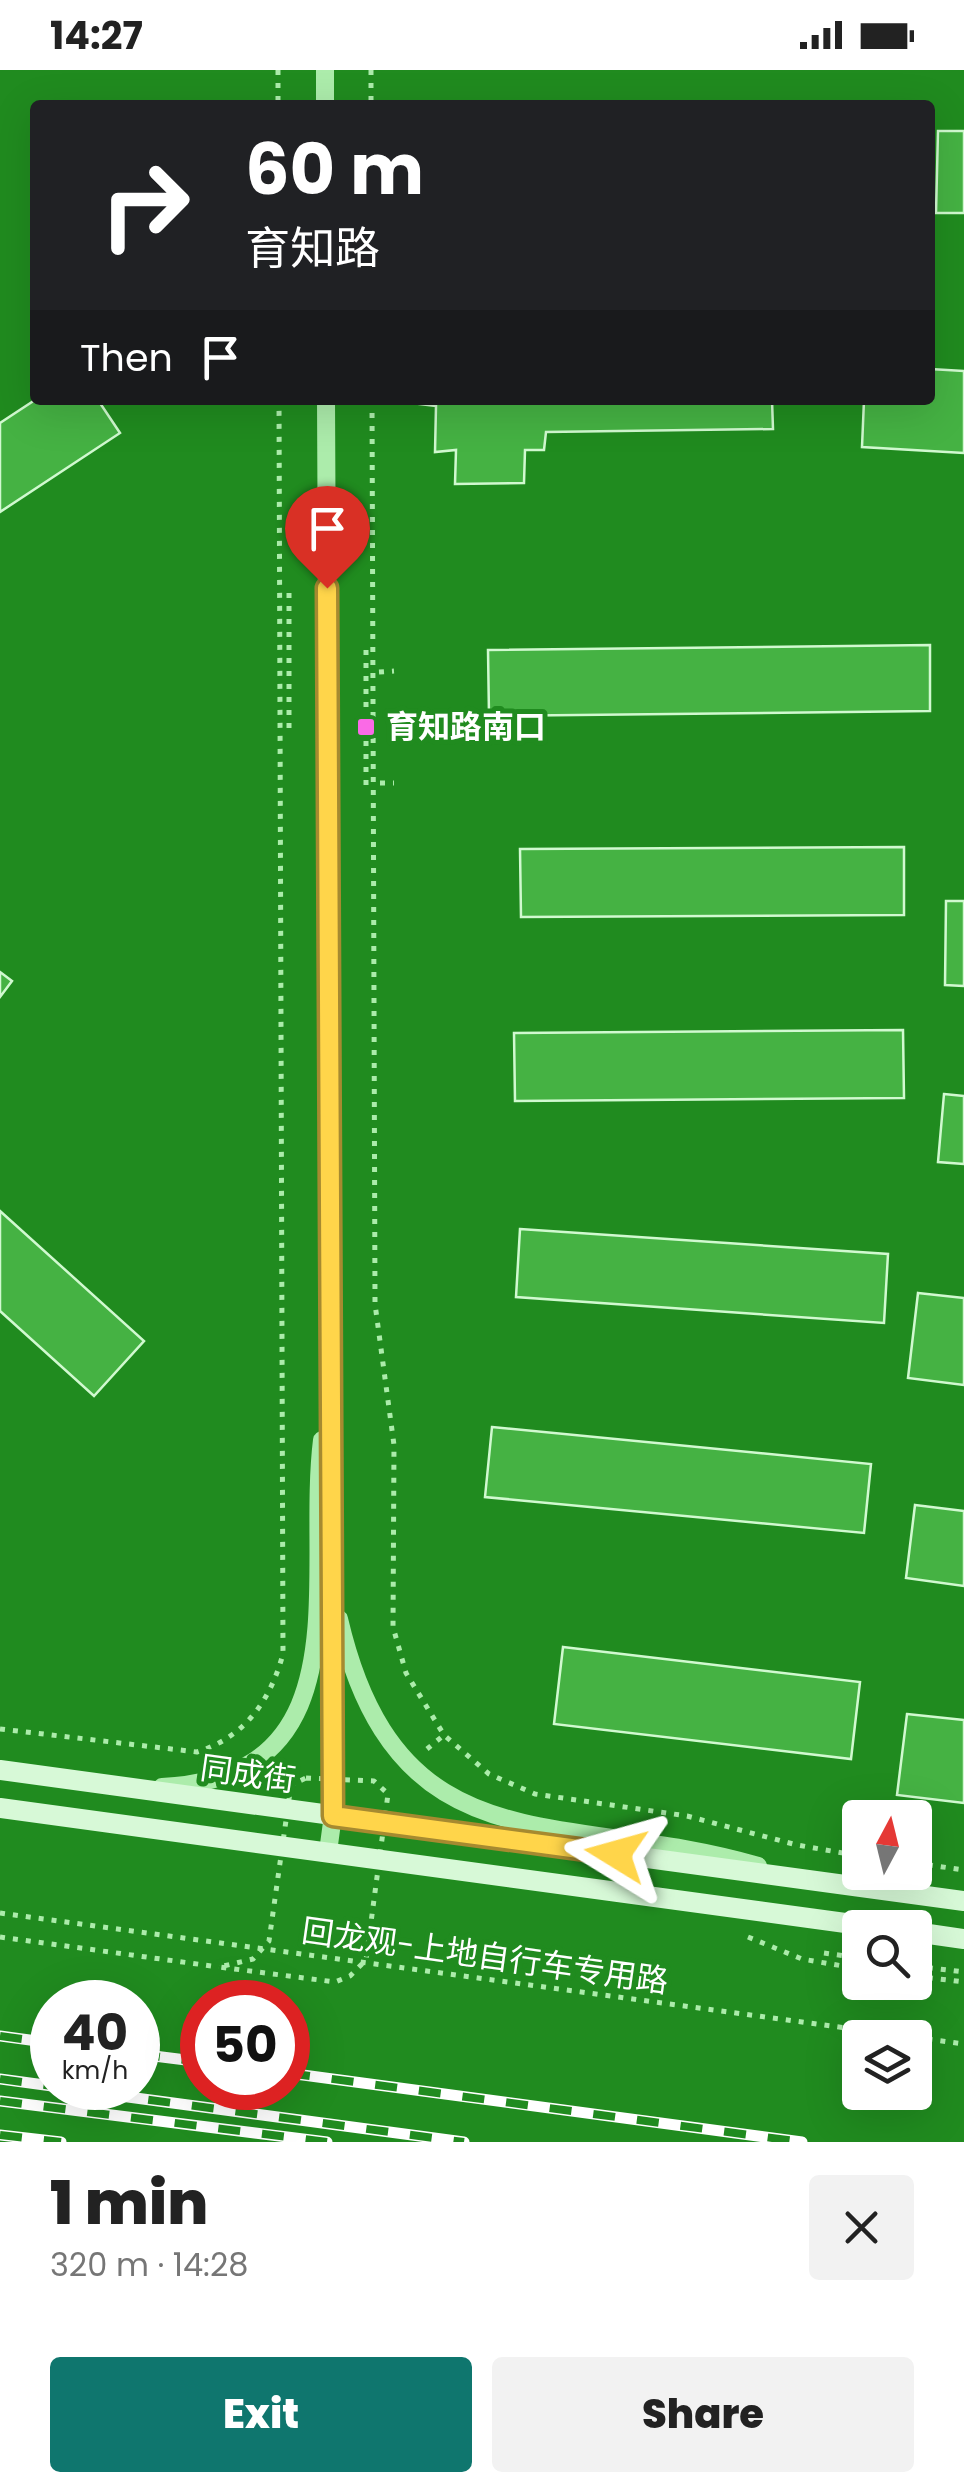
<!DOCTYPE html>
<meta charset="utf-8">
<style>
body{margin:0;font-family:Poppins,"Noto Sans SC",sans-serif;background:#f2f2f2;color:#222;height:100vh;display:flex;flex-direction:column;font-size:38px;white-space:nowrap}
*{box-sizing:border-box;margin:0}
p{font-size:32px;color:#767676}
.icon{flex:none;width:55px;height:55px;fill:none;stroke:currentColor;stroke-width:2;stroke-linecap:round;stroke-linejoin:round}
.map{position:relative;height:2072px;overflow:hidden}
.details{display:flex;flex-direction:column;background:#fff;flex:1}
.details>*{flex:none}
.hud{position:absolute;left:30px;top:30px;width:905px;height:305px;border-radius:10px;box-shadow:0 10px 40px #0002;background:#202124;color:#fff;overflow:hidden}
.needle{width:65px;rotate:7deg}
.controls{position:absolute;left:842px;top:1730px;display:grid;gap:20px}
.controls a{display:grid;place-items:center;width:90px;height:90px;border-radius:10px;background:#fff;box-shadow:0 10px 40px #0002;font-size:50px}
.speed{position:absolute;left:30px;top:1910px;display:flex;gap:20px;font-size:50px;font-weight:700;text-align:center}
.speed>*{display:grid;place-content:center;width:130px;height:130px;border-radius:50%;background:#fff;box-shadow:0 10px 40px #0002;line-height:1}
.speed small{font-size:25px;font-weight:400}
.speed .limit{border:15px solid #d22;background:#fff;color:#111}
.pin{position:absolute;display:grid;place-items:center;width:85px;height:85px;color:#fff;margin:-102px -42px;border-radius:50% 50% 50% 0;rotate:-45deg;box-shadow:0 0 10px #0007}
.pin .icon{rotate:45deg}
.me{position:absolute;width:110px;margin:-55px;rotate:278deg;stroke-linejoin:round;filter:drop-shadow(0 0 8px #0008)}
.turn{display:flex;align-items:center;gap:35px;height:210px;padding:0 50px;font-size:45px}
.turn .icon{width:130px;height:130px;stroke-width:2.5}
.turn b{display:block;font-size:70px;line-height:85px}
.then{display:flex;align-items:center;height:95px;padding:0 50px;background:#0003;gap:20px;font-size:38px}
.round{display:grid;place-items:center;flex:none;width:105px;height:105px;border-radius:10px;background:#f2f2f2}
.overview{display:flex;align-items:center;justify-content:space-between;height:170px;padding:0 50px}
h1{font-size:60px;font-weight:800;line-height:75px}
.button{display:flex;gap:20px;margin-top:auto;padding:20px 50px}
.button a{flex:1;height:115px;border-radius:10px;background:#0f766e;color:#fff;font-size:40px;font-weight:800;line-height:115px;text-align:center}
.button a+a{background:#f2f2f2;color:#222}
.status{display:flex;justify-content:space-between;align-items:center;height:70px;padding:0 50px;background:#fff;direction:ltr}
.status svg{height:28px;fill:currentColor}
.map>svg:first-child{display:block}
.building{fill:#45b243;stroke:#d1f9d0;stroke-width:2.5}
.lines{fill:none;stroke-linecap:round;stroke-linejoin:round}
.path{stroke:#acecab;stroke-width:5;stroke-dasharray:5 8;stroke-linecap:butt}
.tertiary{stroke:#acecab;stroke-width:18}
.secondary{stroke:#d7f9d7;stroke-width:20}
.rail-casing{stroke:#fff;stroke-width:11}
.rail{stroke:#208b1f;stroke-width:8;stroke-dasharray:22;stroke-linecap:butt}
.path-bridge{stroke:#acecab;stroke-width:5;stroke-dasharray:5 8;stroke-linecap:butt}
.route-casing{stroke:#a68a30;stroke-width:25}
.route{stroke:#ffd54a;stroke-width:18}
.poi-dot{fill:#fa6ae6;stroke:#208b1f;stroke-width:4}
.labels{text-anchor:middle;stroke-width:10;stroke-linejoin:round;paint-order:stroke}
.poi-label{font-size:32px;font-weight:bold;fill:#fff;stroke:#208b1f;text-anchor:start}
.street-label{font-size:32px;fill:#fff;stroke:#208b1f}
</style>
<div class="status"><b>14:27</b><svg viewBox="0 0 49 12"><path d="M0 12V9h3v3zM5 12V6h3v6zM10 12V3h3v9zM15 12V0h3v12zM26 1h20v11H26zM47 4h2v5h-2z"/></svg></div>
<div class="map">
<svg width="964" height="2072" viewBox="0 0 964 2072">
<rect width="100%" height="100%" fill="#208b1f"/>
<g class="building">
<path d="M938,61h26v82h-28z"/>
<path d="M930,299l34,2v82l-102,-6 2,-47h66z"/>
<path d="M35,330h63l22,33 -120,79v-89z"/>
<path d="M420,330h352l1,29 -227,3 -2,18h-19l-1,33 -69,1 1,-34 -21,2 1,-46 -17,-2z"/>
<path d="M930,575v66l-441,5 -1,-66z"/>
<path d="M904,777v68l-383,2 -1,-68z"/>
<path d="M946,831h18v85l-19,-1z"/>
<path d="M0,902l12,9 -12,16z"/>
<path d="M903,960l1,68 -389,3 -1,-68z"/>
<path d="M944,1024l20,2v68l-26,-2z"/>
<path d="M0,1141l144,130 -50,55 -94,-85z"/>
<path d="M520,1159l368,25 -4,69 -368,-26z"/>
<path d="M918,1223l46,5v87l-56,-7z"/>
<path d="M492,1357l379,37 -7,69 -379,-36z"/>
<path d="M915,1435l49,6v75l-58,-8z"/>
<path d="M563,1577l297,35 -9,77 -297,-35z"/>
<path d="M907,1644l57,6v83l-67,-8z"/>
</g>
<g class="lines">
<g class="path">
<path d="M278,0v35"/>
<path d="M371,0v35"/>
<path d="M372,330l3,904 19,141 -1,182 13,46 38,62 45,39 46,20 152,22 110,29 63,11"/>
<path d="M289,523v141"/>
<path d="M366,580v140"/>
<path d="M379,602l15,-1"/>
<path d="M380,713h14"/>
<path d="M0,1659l197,23c48,-15 73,-51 86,-98l-4,-1254"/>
<path d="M427,1679l17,-14"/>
<path d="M278,1698l15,16"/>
<path d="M306,1708l68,3 14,13 -22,166 -16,16 -15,6 -116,-15 34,-8 16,-18 21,-149 3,-8z"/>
<path d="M915,1793l49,7"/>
<path d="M0,1867l219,30"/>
<path d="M748,1867l54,22 58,10"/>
<path d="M824,1883l36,5"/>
<path d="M915,1896l49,6"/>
<path d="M915,1906l49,6"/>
</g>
<g class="tertiary">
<path d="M325,0v35"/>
<path d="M326,330l7,1415 -5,37"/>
<path d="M339,1549c59,253 225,190 419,247"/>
<path d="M162,1717c204,-10 143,-209 160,-347"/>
</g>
<g class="secondary">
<path d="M0,1700l964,131"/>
<path d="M0,1738l882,120"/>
<path d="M915,1862l49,7"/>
</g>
<defs>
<g id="rail">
<path d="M0,1966l52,7"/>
<path d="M138,1984l64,8"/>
<path d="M288,2003l514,69"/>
<path d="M0,2009l52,7"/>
<path d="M61,2018l403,54"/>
<path d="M0,2031l327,41"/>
<path d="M0,2065l61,7"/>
</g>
</defs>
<use href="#rail" class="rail-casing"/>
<use href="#rail" class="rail"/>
<path class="path-bridge" d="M0,1843l964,131"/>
</g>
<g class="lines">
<defs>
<path id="route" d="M327,518l6,1228 283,38"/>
</defs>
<use href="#route" class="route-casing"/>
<use href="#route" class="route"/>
</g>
<rect class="poi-dot" x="356" y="647" width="20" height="20" rx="5"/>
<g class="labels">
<g class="poi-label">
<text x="386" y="668">育知路南口</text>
</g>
<g class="street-label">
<text transform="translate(248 1704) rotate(8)" y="11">同成街</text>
<text transform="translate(485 1886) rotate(8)" y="11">回龙观-上地自行车专用路</text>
</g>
</g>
</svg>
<div class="controls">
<a><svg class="needle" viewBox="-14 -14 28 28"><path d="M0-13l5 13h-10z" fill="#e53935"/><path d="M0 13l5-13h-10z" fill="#767676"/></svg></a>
<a><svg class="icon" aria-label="search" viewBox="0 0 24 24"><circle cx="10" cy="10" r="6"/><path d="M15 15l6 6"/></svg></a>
<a><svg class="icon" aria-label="layers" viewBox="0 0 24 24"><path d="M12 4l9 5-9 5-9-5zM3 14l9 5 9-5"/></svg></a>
</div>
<div class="speed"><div>40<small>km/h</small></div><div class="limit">50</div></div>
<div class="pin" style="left:327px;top:518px;background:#d93025"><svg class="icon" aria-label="arrive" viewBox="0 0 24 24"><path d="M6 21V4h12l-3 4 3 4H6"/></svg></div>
<svg class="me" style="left:616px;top:1784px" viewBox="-20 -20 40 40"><path d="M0-17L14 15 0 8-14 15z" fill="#ffd54a" stroke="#fff" stroke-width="4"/></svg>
<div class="hud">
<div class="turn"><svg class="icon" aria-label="right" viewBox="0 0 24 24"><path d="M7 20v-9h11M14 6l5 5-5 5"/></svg><div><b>60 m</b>育知路</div></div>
<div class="then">Then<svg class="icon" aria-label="arrive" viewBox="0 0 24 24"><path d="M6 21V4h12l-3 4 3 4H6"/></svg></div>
</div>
</div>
<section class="details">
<div class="overview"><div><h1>1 min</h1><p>320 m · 14:28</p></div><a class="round"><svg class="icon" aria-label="close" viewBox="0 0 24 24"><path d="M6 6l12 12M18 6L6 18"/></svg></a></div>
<div class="button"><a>Exit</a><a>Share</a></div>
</section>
